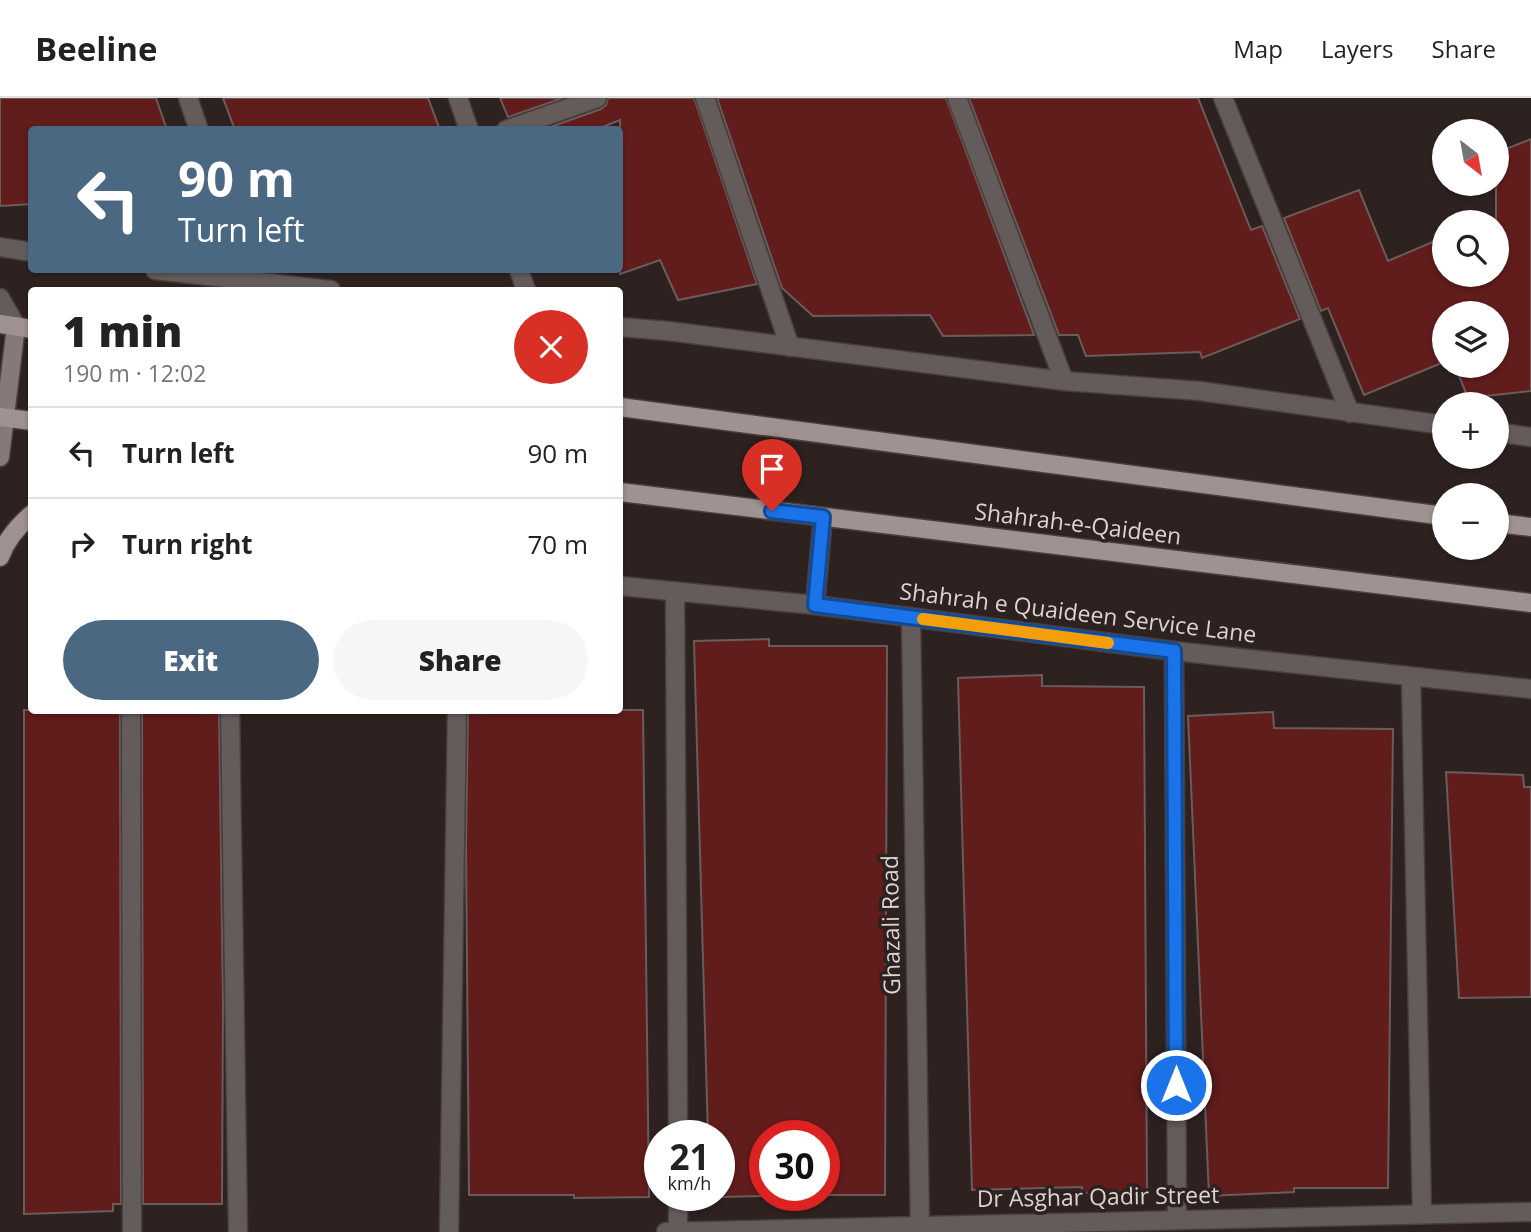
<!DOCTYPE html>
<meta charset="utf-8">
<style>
body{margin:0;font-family:"Open Sans",sans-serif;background:#f6f6f6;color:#222;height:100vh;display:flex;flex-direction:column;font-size:26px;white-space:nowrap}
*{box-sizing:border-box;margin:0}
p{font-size:23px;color:#767676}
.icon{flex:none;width:38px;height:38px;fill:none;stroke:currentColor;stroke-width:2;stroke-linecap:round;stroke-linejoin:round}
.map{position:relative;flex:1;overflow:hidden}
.side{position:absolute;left:28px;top:189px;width:595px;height:427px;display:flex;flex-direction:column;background:#fff;border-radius:7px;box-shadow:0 2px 5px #0004}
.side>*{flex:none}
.hud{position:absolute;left:28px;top:28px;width:595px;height:147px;border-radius:7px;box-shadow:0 2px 5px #0004;background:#4b6883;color:#fff;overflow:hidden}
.needle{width:46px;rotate:149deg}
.buttons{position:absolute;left:1432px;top:21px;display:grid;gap:14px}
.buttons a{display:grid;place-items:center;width:77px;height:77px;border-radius:50%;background:#fff;box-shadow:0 2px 5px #0004;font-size:35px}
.speed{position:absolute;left:644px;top:1022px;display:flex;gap:14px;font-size:35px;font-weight:700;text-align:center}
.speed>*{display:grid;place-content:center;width:91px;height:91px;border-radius:50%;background:#fff;box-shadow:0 2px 5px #0004;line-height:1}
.speed small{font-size:18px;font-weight:400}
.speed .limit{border:10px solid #d22;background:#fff;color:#111}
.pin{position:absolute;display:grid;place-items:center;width:60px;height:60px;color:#fff;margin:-72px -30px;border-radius:50% 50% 50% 0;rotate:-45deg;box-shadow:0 0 7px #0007}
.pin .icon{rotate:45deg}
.me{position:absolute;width:77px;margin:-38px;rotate:0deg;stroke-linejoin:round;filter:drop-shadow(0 0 5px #0008)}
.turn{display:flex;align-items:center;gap:24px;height:147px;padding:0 35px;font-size:32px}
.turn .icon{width:91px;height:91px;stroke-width:2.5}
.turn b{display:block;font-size:49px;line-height:60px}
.round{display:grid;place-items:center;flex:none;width:74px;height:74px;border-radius:37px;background:#f6f6f6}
.head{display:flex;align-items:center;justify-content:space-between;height:119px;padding:0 35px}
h1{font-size:42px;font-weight:800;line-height:52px}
.cta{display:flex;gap:14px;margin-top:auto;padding:14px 35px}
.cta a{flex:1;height:80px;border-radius:42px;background:#4b6883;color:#fff;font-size:28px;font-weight:800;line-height:80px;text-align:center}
.cta a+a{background:#f6f6f6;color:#222}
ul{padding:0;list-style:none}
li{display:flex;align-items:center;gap:21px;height:91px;padding:0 35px;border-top:2px solid #e0e0e0}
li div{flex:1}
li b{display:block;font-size:26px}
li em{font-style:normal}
header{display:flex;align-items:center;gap:42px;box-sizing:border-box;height:98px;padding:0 35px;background:#fff;border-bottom:2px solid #e0e0e0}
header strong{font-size:33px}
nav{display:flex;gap:38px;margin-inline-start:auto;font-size:24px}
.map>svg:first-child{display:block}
.building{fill:#611c1c;stroke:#6a5c5b;stroke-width:2}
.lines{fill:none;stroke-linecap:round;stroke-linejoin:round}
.street-casing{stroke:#4a3e3d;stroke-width:21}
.secondary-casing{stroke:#4a3e3d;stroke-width:21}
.primary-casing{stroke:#4a3e3d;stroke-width:21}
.street{stroke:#635c5b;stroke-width:18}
.secondary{stroke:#857a79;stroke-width:18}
.primary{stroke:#9f9291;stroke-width:18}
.route-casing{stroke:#114b97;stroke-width:18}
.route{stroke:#1a73e8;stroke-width:12}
.slow{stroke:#f59e0b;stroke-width:12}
.labels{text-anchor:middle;stroke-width:7;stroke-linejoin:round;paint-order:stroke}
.street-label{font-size:23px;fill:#dcd4d3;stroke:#2e2221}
</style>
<header>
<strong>Beeline</strong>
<nav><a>Map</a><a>Layers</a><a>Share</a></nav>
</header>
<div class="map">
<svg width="1531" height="1134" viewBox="0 0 1531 1134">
<rect width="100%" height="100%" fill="#2e2221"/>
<g class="building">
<path d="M0,0h156l11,32h-135v74l-32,2z"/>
<path d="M223,0h205l12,32h-205z"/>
<path d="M500,0h63l-55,19z"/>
<path d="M608,0h86l63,186 -79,16 -18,-40 -40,14v-154l-25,10h-53l59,-21 5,-4z"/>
<path d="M717,0h229l88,237 -91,1 -13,-21 -117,1 -31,-28z"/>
<path d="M969,0h229l53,132 11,-4 38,93 -98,39 -2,-6 -114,4 -8,-21h-19z"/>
<path d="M1531,41v252l-63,7 -13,-32h41v-53h-52v49l-80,33 -36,-87 -7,3 -37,-93 75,-28 29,71 56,-24v38h52v-122z"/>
<path d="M769,541v7h118l-2,549h-61v-59h-59v60l-46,1v-61h-11l-14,-495z"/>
<path d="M1042,577v11l102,1 3,503 -65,3v-6l-110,3 -14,-512z"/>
<path d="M24,612h96l1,494h-8v7l-89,3z"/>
<path d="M142,612h77l4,293 -1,201h-79z"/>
<path d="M468,612h175l6,487 -75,1v-3h-105l-3,-350z"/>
<path d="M1273,614l1,16 119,1 -5,459h-94v4l-85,4 -21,-480z"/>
<path d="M1446,674l77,3 1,12h7v210l-72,1z"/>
</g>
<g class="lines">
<defs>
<g id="street">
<path d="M188,0l11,32"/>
<path d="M458,0l11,32"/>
<path d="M705,0l85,249"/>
<path d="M957,0l107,283"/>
<path d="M1223,0l127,315"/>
<path d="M506,32l91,-32"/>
<path d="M0,149l32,5"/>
<path d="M155,172l176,20"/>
<path d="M519,172l7,20"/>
<path d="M0,200l16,28"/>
<path d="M620,229l48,4 396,50 136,10 244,34"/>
<path d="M1496,334l35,5"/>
<path d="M620,488l195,19 359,46 357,38"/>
<path d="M675,494l3,544"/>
<path d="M815,507l8,-88"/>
<path d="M911,519l9,615"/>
<path d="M1174,553l3,569"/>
<path d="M1411,579l11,537"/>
<path d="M131,612l1,522"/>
<path d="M230,612l8,522"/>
<path d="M678,1097v37"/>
<path d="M449,1134l8,-522"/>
<path d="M666,1134l865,-20"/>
</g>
<path id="secondary" d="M0,359l16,-131"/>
<g id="primary">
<path d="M0,226l32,5"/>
<path d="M620,309l824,109"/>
<path d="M0,319l32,4"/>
<path d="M620,394l911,111"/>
<path d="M1496,425l35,4"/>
<path d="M0,459c6,-17 18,-31 32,-43"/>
</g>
</defs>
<use href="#street" class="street-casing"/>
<use href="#secondary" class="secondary-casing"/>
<use href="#primary" class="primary-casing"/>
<use href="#street" class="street"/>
<use href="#secondary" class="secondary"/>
<use href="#primary" class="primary"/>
</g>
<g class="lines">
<defs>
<path id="route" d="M772,413l51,6 -8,88 359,46 2,434"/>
</defs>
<use href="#route" class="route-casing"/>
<use href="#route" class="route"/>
<path class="slow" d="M923,521l185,24"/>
</g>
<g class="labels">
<g class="street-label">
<text transform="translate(1078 426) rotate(7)" y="8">Shahrah-e-Qaideen</text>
<text transform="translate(1078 515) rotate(7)" y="8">Shahrah e Quaideen Service Lane</text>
<text transform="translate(891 827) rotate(-91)" y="8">Ghazali Road</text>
<text transform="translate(1098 1099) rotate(-1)" y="8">Dr Asghar Qadir Street</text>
</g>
</g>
</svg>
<div class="buttons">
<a><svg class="needle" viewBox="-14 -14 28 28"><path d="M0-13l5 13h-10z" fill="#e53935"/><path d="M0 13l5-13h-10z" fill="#767676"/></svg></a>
<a><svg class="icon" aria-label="search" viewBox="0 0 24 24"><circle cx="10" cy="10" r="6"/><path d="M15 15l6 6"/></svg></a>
<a><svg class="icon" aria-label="layers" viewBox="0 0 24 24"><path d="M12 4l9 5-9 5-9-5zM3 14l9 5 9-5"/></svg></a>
<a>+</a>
<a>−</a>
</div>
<div class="speed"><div>21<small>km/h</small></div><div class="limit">30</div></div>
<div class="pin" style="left:772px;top:413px;background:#d93025"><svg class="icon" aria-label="arrive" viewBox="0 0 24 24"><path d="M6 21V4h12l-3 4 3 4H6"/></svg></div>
<svg class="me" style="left:1176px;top:987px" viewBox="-20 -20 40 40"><circle r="17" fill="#1a73e8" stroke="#fff" stroke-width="3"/><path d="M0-11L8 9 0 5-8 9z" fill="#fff"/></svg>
<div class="hud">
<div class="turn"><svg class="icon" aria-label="left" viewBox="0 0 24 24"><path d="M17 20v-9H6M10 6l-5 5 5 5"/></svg><div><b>90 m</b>Turn left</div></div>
</div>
<section class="side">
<div class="head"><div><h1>1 min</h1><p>190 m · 12:02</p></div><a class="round" style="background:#d93025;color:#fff"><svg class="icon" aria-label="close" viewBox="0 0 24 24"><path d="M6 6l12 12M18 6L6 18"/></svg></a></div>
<ul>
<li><svg class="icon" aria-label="left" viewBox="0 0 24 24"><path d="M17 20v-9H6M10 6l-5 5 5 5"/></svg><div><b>Turn left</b></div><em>90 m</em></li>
<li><svg class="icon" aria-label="right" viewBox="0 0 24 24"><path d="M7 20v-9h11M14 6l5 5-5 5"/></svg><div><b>Turn right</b></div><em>70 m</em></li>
</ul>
<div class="cta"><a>Exit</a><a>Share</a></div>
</section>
</div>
